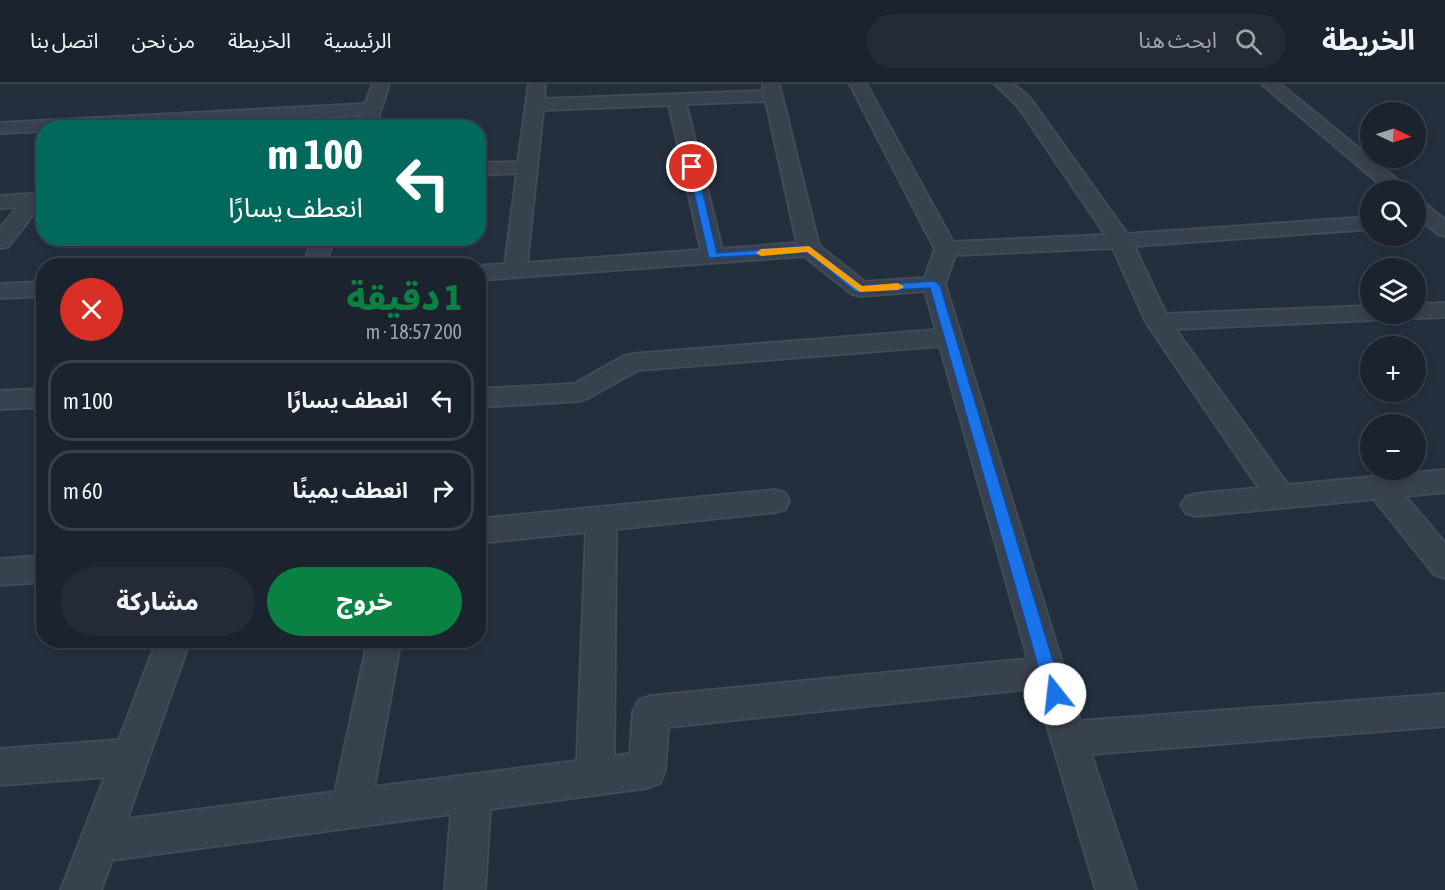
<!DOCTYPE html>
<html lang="ar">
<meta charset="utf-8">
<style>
body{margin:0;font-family:"Asap Condensed","Noto Sans Arabic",sans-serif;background:#242b36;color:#f1f3f6;direction:rtl;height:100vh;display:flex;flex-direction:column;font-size:22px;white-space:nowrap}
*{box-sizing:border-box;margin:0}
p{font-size:20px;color:#a0a4aa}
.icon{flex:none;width:33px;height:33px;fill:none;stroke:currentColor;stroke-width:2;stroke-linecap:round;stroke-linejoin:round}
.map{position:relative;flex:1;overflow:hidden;direction:ltr}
.drawer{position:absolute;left:36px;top:174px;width:450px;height:390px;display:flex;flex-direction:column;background:#1b232e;border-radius:24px;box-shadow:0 3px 9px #0003,0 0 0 2px #39404a;direction:rtl}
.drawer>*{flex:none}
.top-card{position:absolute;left:36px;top:36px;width:450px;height:126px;border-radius:24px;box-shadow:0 3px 9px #0003,0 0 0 2px #39404a;direction:rtl;background:#00695c;color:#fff;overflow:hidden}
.needle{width:39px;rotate:94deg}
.controls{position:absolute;left:1360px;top:18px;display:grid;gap:12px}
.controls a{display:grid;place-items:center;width:66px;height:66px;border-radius:50%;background:#1b232e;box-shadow:0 3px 9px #0003,0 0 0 2px #39404a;font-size:30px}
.pin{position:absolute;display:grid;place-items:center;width:51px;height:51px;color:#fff;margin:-26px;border:3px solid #fff;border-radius:50%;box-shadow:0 2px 6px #0007}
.me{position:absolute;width:66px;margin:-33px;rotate:344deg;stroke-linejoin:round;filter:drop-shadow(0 0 4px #0008)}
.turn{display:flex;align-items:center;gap:21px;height:126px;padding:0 24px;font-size:27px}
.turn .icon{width:78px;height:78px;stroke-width:2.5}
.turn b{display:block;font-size:42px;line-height:51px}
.round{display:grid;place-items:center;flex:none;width:63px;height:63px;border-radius:32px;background:#242b36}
.headline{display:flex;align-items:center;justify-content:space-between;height:102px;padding:0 24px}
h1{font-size:36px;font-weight:800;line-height:45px;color:#0b8043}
.action{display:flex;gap:12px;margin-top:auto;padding:12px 24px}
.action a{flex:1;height:69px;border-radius:36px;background:#0b8043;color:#fff;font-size:24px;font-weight:800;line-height:69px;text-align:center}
.action a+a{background:#242b36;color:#f1f3f6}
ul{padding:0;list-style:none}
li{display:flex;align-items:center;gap:18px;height:81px;margin:0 12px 9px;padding:0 12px;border:3px solid #39404a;border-radius:24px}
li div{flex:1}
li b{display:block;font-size:22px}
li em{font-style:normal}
header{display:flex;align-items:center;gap:36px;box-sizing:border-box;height:84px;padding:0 30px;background:#1b232e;border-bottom:2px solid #39404a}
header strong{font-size:28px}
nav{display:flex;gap:33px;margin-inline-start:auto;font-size:21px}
.search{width:420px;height:54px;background:#242b36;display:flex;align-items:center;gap:15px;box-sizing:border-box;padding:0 21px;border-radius:33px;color:#a0a4aa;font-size:22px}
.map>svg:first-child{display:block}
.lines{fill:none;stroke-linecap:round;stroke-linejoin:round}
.street-casing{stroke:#414a57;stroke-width:4}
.street{fill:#38414e;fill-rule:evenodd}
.route{fill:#1a73e8;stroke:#114b97;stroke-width:1.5}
.slow{fill:#f59e0b}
</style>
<header>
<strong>الخريطة</strong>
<div class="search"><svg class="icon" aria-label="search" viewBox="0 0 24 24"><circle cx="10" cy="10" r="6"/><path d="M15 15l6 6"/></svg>ابحث هنا</div>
<nav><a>الرئيسية</a><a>الخريطة</a><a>من نحن</a><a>اتصل بنا</a></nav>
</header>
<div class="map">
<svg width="1445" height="806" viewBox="0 0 1445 806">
<rect width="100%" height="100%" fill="#242f3e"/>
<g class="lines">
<defs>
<g id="street">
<path d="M373,0h16l-14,44h-18l4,-13 -247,13h-70v3l-44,2v-10l365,-19z"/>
<path d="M529,0h16l-1,15 220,-8 -1,-7h16l40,162 46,36 60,-4 10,-29 -85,-165h16l87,158 153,-7 -89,-130 -22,-21h18l16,13 98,137 244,-17v12l-237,17 32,68 205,-8v8h11l-3,4 -8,2 -196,9 113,156 157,-15v22l-40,4 40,47v35l-11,-4 -60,-75 -178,17 -10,-3 -5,-8 5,-8 10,-3 63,-6 -113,-166 -33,-74 -158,7 -10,29 135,437 365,-27v32l-354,28 45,136h-40l-60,-202 -368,39 -3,43 -5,13 -13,5 -157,21 -5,81h-40l6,-76 -339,46 -11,30h-40l44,-113 -105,8v-36l119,-9 38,-100h33l-63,179 208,-27 33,-152h33l-27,147 203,-26 9,-229 -108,11v-24l297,-29 10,3 4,8 -4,8 -10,3 -159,17 -2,227 16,-2 3,-42 6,-12 12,-4 377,-37 -88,-313 -302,24 -50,28 -9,3 -101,6v-18l96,-5 50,-28 9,-2 303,-24 -11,-39 -65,5 -8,-2 -48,-38 -326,24v-14l27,-2 12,-91 -39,2v-12l40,-1zM766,17l31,142 -75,6 -36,-145zM669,21l32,145 -174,13 16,-153z"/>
<path d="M1262,0h18l125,102 3,4h-21z"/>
<path d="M44,109v12h-4l-32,42 -8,1v-20l18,-21 -18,1v-12z"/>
<path d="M1416,116l7,2 22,18v16l-7,-2 -22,-18z"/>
<path d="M313,154h21l-9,28h-22z"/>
<path d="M44,198v14l-44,2v-14z"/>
<path d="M1445,219v14l-29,1 -10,-4h10v-10z"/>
<path d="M44,305v18l-44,2v-18z"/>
<path d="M44,472v26l-44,3v-26z"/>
</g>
</defs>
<use href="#street" class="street-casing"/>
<use href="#street" class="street"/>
</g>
<path class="route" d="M692,80l5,3 20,86 92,-7 53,40 72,-5 6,4 123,409 -2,6 -6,2 -6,-2 -3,-6 -116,-406 -74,4 -49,-40 -98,6 -21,-91z"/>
<path class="slow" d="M809,162l53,40 36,-3 6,4 -6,3 -38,2 -53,-40 -46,4 -5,-3 5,-4z"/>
</svg>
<div class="controls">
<a><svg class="needle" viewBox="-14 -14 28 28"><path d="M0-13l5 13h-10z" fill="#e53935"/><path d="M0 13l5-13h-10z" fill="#a0a4aa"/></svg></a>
<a><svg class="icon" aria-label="search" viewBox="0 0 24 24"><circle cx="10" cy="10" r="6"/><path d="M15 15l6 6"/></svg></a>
<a><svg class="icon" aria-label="layers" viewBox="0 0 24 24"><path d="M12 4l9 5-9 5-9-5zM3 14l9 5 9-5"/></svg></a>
<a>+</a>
<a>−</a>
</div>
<div class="pin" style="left:692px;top:83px;background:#d93025"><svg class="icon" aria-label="arrive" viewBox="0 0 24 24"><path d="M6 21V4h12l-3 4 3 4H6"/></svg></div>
<svg class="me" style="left:1055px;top:610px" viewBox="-20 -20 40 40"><circle r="19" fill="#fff"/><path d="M0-13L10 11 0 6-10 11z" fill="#1a73e8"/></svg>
<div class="top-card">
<div class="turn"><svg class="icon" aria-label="left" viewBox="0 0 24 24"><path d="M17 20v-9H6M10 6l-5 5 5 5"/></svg><div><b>100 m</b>انعطف يسارًا</div></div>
</div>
<section class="drawer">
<div class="headline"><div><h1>1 دقيقة</h1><p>200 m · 18:57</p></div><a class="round" style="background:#d93025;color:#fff"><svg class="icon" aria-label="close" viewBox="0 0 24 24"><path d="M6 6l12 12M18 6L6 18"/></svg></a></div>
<ul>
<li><svg class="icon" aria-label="left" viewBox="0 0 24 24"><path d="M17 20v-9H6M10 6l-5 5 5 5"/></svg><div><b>انعطف يسارًا</b></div><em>100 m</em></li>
<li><svg class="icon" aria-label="right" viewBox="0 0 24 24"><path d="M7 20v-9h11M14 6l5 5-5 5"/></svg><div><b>انعطف يمينًا</b></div><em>60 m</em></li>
</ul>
<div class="action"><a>خروج</a><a>مشاركة</a></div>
</section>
</div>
